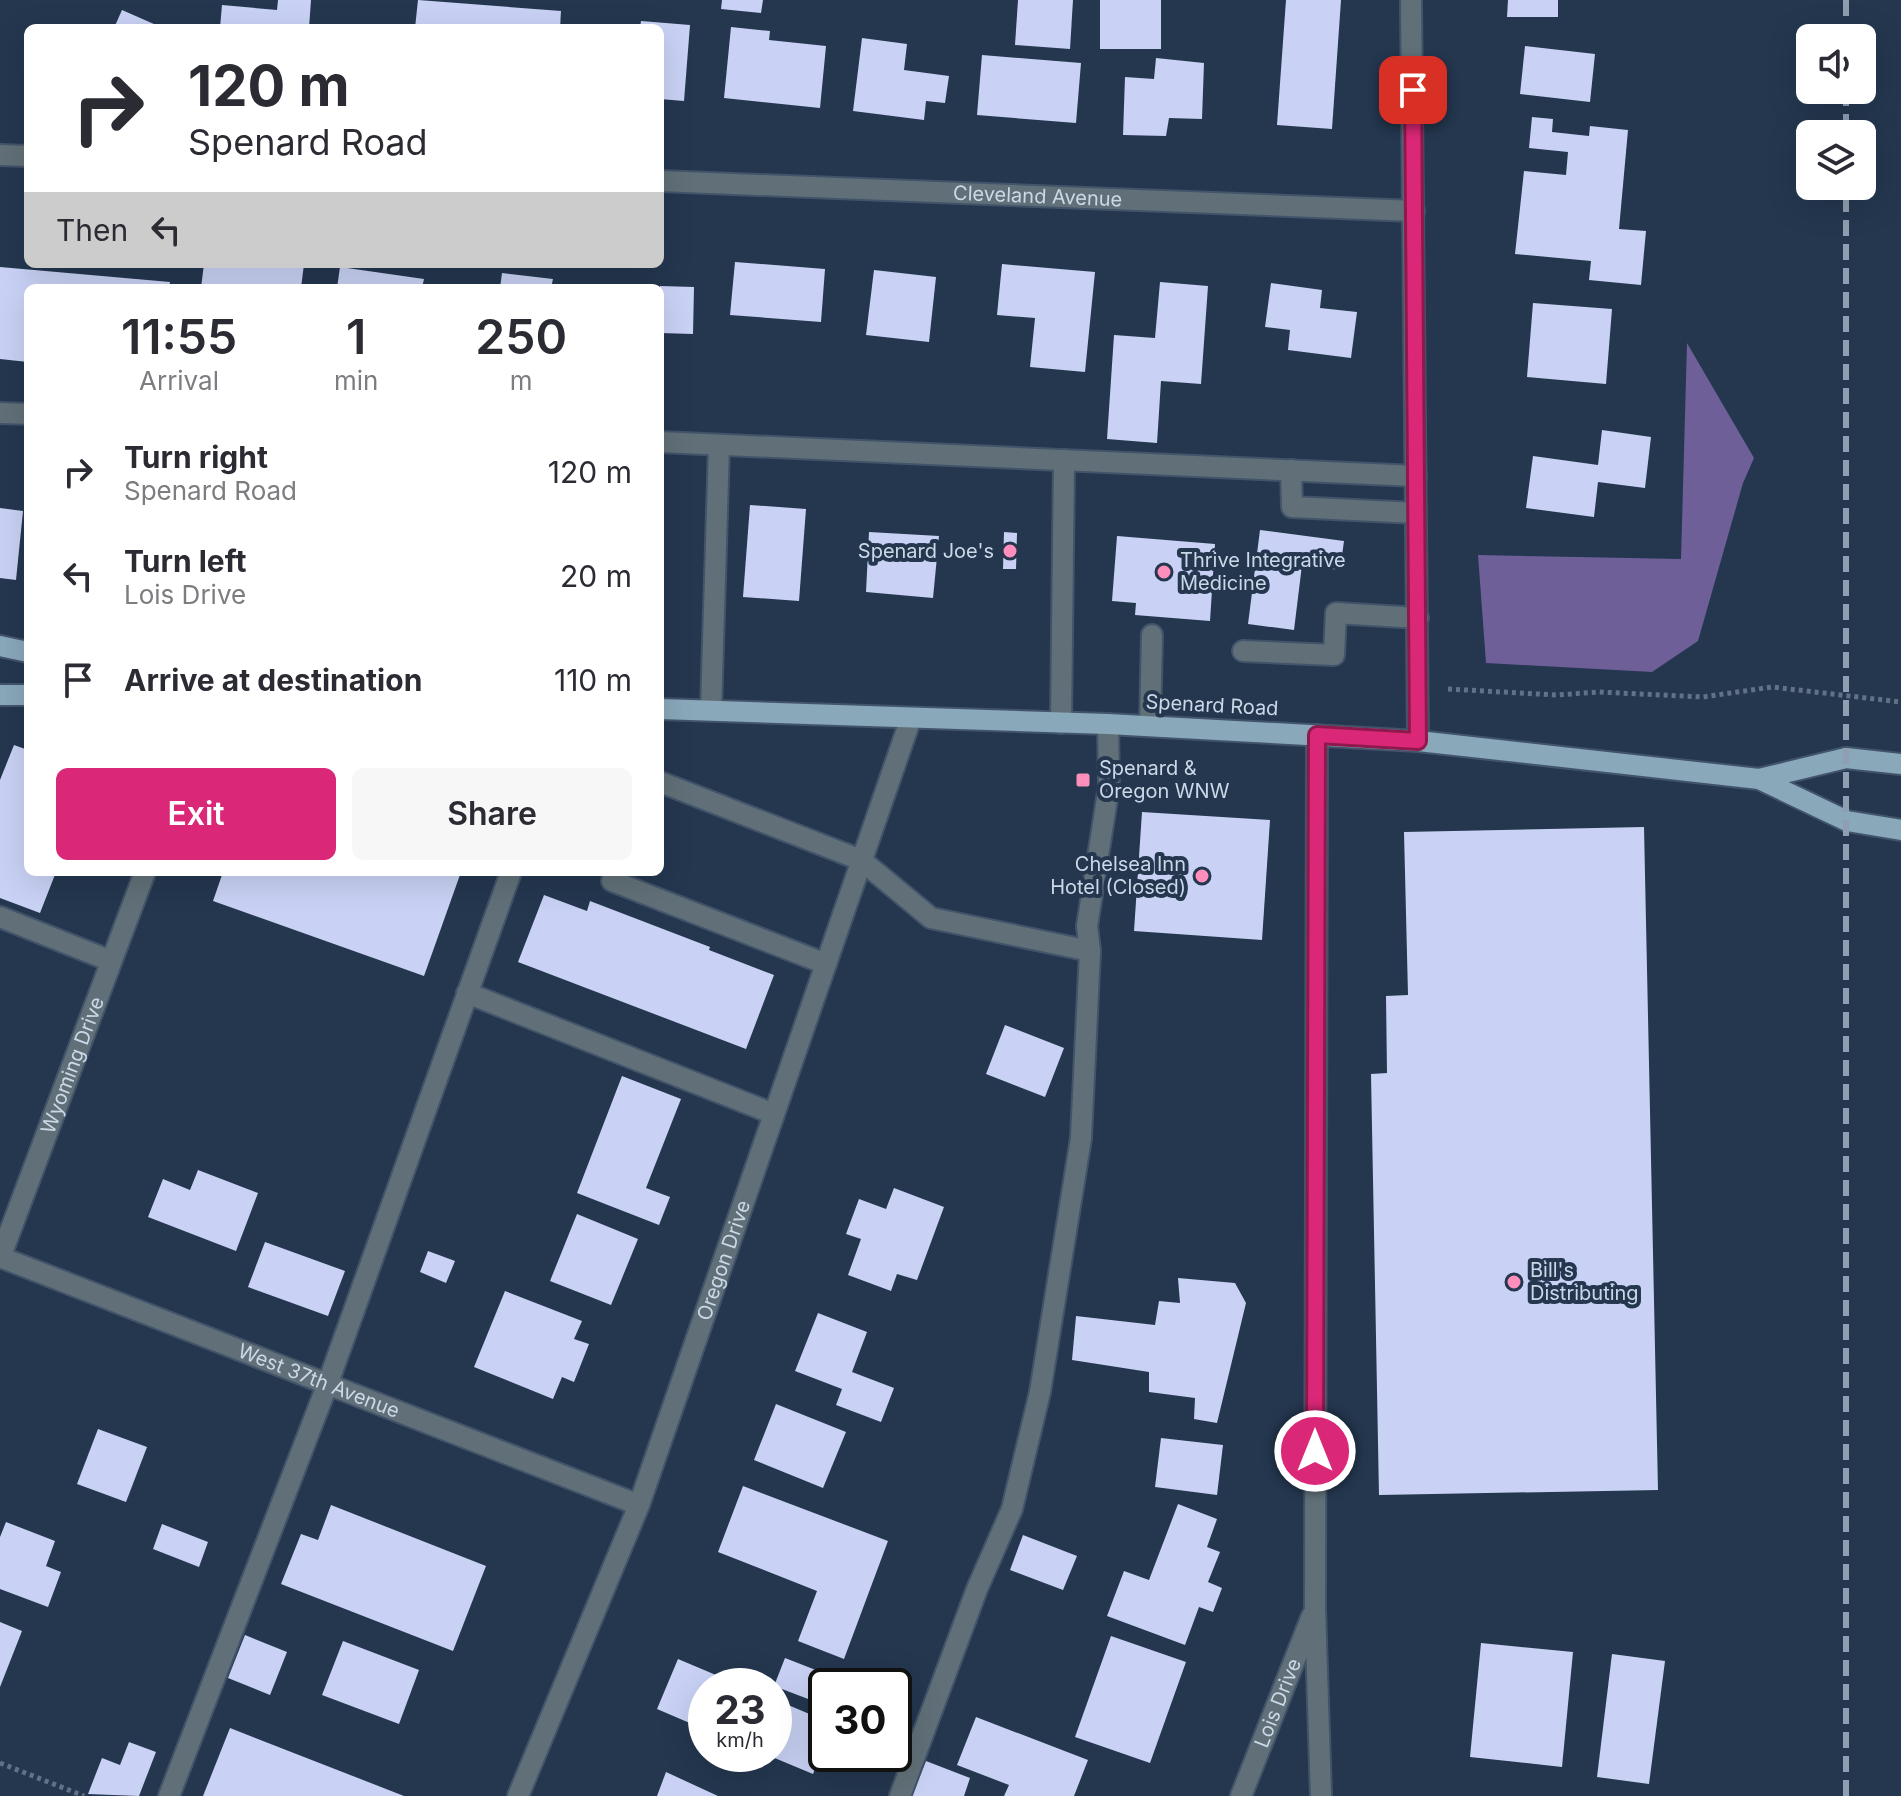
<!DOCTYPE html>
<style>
body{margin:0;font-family:Inter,sans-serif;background:#f7f7f7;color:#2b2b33;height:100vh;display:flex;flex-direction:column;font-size:30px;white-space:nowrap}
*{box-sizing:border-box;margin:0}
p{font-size:26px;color:#7c7c81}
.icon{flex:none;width:44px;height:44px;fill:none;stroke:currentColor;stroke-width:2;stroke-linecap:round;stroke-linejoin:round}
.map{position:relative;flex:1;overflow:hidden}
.sheet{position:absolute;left:24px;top:284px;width:640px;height:592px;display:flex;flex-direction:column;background:#fff;border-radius:12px;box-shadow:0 8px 32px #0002}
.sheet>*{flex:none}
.hud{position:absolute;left:24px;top:24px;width:640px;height:244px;border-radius:12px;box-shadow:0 8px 32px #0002;background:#fff;color:#2b2b33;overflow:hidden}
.controls{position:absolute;left:1796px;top:24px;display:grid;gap:16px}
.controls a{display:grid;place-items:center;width:80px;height:80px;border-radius:12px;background:#fff;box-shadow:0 8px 32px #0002;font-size:40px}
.speed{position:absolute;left:688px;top:1668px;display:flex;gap:16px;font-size:40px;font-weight:700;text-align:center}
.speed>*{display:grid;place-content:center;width:104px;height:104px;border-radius:50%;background:#fff;box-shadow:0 8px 32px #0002;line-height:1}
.speed small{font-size:20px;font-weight:400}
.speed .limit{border:4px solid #111;border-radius:12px;background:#fff;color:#111}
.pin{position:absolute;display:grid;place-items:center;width:68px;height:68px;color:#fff;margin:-34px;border-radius:16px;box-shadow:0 4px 12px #0006}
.me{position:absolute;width:88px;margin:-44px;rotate:0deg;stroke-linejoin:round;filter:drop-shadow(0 0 6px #0008)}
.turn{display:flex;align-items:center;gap:28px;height:168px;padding:0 32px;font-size:36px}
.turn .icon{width:104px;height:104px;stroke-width:2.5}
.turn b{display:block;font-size:56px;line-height:68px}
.then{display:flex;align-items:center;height:76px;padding:0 32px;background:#0003;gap:16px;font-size:30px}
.eta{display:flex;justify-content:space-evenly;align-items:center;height:136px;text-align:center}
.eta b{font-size:48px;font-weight:600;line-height:56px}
.cta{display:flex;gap:16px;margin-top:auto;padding:16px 32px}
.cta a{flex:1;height:92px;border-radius:12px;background:#db2777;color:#fff;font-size:32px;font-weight:600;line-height:92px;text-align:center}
.cta a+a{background:#f7f7f7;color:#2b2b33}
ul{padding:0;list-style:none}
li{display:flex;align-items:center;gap:24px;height:104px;padding:0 32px}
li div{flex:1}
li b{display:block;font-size:30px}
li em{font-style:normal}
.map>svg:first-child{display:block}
.forest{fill:#6e5f99}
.building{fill:#c9d2f5}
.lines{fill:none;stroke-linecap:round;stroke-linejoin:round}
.minor-casing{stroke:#42546a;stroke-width:24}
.major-casing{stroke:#42546a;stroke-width:24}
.path{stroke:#617286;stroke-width:5;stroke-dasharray:4 4;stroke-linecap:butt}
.minor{stroke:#617078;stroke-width:20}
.major{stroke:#89a8ba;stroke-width:20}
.rail{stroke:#8f9eb0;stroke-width:6;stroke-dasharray:16 8;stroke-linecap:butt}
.route-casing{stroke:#8e194d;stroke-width:20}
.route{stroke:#db2777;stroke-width:14}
.poi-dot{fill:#fe8ebb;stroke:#24374f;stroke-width:3}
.labels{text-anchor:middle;stroke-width:8;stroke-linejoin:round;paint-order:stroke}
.street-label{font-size:20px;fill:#cbd8e7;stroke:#24374f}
.poi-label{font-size:20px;fill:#cbd8e7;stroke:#24374f;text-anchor:start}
</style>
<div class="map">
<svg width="1901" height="1796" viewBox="0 0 1901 1796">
<rect width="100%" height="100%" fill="#24374f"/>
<path class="forest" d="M1687,343l67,115 -11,25 -45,158 -46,31 -166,-9 -8,-108 203,4z"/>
<g class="building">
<path d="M278,0h33l-2,28h-89l2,-23 55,5z"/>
<path d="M418,0l143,11 -1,17h-145z"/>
<path d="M722,0h41l-2,13 -40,-4z"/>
<path d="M1018,0h55l-3,49 -55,-4z"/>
<rect x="1100" y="0" width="61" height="49"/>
<path d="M1286,0h55l-9,129 -55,-4z"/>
<path d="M1508,0h50v17h-51z"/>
<path d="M122,10l41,18h-49z"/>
<path d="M641,21l49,4 -6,76 -24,-2v-71h-20z"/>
<path d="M731,27l39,4 -1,9 57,6 -6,62 -96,-10z"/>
<path d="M862,38l45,6 -3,26 45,6 -4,27 -19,-2 -2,19 -71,-9z"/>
<path d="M1525,46l70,8 -5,48 -70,-8z"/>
<path d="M982,55l99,8 -5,60 -99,-8z"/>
<path d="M1156,58l48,5 -2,56 -33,-1 -3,18 -43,-1 2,-58 29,2z"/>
<path d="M1532,117l21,2 -1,13 37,4 1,-10 38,4 -9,99 27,2 -5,54 -52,-5 2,-19 -76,-7 9,-83 42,4 2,-23 -39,-4z"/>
<path d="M735,262l90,7 -4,53 -91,-7z"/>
<path d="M204,264h100l-3,24h-100z"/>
<path d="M1002,264l93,8 -10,100 -55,-5 5,-49 -38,-3z"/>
<path d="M0,267l170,15 -1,6h-141v74l-28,-3z"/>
<path d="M340,267l84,12 -2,9h-85z"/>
<path d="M874,270l62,7 -7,65 -63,-7z"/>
<path d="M502,273l51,6 -2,9h-51z"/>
<path d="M1160,282l48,4 -7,98 -40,-3 -4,62 -50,-4 7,-104 41,3z"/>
<path d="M1271,283l51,7 -2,18 37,4 -6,46 -63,-8 2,-20 -25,-3z"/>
<path d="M660,286l34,1 -1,47 -33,-1z"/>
<path d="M1533,303l79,6 -6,75 -79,-7z"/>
<path d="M1602,430l49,7 -6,51 -47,-6 -4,35 -68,-9 7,-52 65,9z"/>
<path d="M750,505l56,4 -7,92 -56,-4z"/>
<path d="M0,508l23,3 -7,69 -16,-2z"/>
<path d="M1260,530l84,11 -4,29 -38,-5 -8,65 -46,-6z"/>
<path d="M869,532l70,4 -6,62 -67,-6z"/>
<path d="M1004,532l13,1 -1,36h-13z"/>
<path d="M1117,536l98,8 -5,77 -75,-6 1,-12 -24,-2z"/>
<path d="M14,745l14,5v122h28l-16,41 -40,-15v-118z"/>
<path d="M1142,812l128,8 -8,120 -128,-9z"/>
<path d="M1644,827l14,663 -279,5 -8,-421 16,-1 -1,-77 22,-1 -4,-163z"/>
<path d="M223,872h238l-37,104 -211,-75z"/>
<path d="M544,895l43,16 3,-10 120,46 -1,3 65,25 -28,74 -228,-87z"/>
<path d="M1005,1025l59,23 -19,49 -59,-23z"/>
<path d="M622,1076l59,23 -35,89 24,9 -11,28 -82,-32z"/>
<path d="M198,1170l60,23 -22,58 -88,-34 15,-38 27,11z"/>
<path d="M894,1188l50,19 -27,73 -20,-6 -6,17 -43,-16 13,-36 -15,-5 13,-35 27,10z"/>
<path d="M577,1214l61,25 -27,66 -61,-24z"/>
<path d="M265,1242l80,29 -17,45 -80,-29z"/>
<path d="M428,1251l27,10 -9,22 -26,-11z"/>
<path d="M1178,1278l57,5 11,20 -29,120 -23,-4 1,-21 -46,-6v-20l-77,-12 4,-44 79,9 4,-24 21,2z"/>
<path d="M505,1291l77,30 -8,18 15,5 -15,38 -12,-5 -9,22 -79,-32z"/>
<path d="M818,1313l49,19 -15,40 42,16 -13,34 -45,-17 6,-16 -47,-18z"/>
<path d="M776,1404l70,28 -23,56 -69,-28z"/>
<path d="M98,1429l49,18 -21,55 -49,-18z"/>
<path d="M1161,1438l62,7 -6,50 -62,-8z"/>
<path d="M743,1486l145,55 -44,118 -46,-18 19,-50 -99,-39z"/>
<path d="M1178,1504l39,15 -10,28 13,5 -12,30 14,6 -9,24 -14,-5 -14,38 -78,-29 17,-45 25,9z"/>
<path d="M331,1505l155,61 -33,85 -172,-67 20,-50 17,6z"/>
<path d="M6,1522l49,19 -9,25 15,6 -13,35 -48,-18v-52z"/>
<path d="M162,1524l46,18 -9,25 -46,-18z"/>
<path d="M1023,1535l54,21 -14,34 -53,-20z"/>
<path d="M0,1622l22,9 -22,56z"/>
<path d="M245,1635l42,17 -17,43 -42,-17z"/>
<path d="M1111,1636l75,26 -36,101 -75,-26z"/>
<path d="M343,1641l76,29 -20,54 -77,-29z"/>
<path d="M1481,1643l92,9 -11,115 -92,-10z"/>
<path d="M1612,1654l53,7 -16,123 -52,-7z"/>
<path d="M785,1658l41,16 -10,28 -42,-16z"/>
<path d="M678,1659l64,27h-36v44l-49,-21z"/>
<path d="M774,1699l52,22v21l-13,32 -48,-20h9z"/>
<path d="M976,1717l112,43 -14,36h-70l5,-11 -52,-20z"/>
<path d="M230,1728l174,68h-201z"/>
<path d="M129,1742l27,10 -17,44 -51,-2 14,-36 18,7z"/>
<path d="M926,1761l44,17 -6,18h-52z"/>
<path d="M666,1772l52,24h-61z"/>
</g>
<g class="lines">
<defs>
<g id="minor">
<path d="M1411,0l7,741"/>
<path d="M0,155l28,1"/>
<path id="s1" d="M660,181l754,30"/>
<path d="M0,413l28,1"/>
<path d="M660,442l756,34"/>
<path d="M1291,470l1,37 124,6"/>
<path d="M1243,651l91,4 2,-42 82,5"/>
<path d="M711,710l8,-265"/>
<path d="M1061,723l3,-263"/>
<path d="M1150,726l2,-91"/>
<path d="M1317,735l-2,874 6,187"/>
<path d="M660,782l201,78 70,58 159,33 -3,-25 22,-140 -1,-62"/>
<path d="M615,872l-3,9 214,83"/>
<path d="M0,917l111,44"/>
<path d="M467,993l307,121"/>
<path id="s2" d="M0,1257l639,248"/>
<path id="s3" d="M0,1258l145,-386"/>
<path d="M169,1796l159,-413 183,-511"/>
<path id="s4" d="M518,1796l121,-291 272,-787"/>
<path d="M900,1796l77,-207 35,-80 28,-117 41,-254 9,-187"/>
<path id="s5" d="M1241,1796l71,-180"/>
</g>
<g id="major">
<path d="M0,646l28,6"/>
<path d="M0,695h28"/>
<path d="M660,709l448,15 310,17 341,38 88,42 54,9"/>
<path d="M1759,779l87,-21 55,6"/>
</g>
</defs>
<use href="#minor" class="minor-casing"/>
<use href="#major" class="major-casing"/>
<g class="path">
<path d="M1448,689l108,6 43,-3 104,5 69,-10 129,15"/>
<path d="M0,1763l84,33"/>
</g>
<use href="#minor" class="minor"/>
<use href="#major" class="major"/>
<g class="rail">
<path d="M1846,0v38"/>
<path d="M1846,90v44"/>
<path d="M1846,1796v-1610"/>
</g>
</g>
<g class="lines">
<defs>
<path id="route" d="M1315,1451l2,-716 101,6 -5,-651"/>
</defs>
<use href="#route" class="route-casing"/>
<use href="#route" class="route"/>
</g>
<g class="poi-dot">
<circle cx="1010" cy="551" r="8"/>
<circle cx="1164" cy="572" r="8"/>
<rect x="1075" y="772" width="16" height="16" rx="4"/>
<circle cx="1202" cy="876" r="8"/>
<circle cx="1514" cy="1282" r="8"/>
</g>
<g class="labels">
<g class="street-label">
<text dy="7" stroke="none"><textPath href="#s1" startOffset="378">Cleveland Avenue</textPath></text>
<text transform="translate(1212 705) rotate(3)" y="7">Spenard Road</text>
<text dy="7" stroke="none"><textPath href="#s3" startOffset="206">Wyoming Drive</textPath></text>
<text dy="7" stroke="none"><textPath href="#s4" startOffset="574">Oregon Drive</textPath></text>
<text dy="7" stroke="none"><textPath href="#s2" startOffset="342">West 37th Avenue</textPath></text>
<text dy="7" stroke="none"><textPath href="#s5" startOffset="100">Lois Drive</textPath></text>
</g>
<g class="poi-label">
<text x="994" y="558" text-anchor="end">Spenard Joe's</text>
<text x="1180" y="567">Thrive Integrative<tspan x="1180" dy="23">Medicine</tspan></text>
<text x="1099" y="775">Spenard &amp;<tspan x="1099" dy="23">Oregon WNW</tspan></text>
<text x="1186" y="871" text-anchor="end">Chelsea Inn<tspan x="1186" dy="23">Hotel (Closed)</tspan></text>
<text x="1530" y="1277">Bill's<tspan x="1530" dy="23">Distributing</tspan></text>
</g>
</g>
</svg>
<div class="controls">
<a><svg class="icon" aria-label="sound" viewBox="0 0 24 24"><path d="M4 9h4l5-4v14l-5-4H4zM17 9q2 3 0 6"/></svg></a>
<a><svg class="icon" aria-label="layers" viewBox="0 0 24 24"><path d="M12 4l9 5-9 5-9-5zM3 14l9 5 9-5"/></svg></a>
</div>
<div class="speed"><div>23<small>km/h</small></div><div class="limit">30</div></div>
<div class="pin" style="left:1413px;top:90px;background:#d93025"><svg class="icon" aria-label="arrive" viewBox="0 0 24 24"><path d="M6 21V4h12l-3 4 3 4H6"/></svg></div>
<svg class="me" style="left:1315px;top:1451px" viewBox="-20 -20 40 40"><circle r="17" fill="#db2777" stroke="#fff" stroke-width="3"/><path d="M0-11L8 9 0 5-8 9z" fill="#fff"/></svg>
<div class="hud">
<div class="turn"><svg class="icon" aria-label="right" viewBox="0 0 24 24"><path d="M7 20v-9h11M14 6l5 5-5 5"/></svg><div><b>120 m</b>Spenard Road</div></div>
<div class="then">Then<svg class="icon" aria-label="left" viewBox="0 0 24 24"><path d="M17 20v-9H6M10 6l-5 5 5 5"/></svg></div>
</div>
<section class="sheet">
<div class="eta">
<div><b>11:55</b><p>Arrival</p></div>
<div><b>1</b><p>min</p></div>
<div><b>250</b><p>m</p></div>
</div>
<ul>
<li><svg class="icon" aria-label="right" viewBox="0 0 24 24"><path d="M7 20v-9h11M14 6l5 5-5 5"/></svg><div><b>Turn right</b><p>Spenard Road</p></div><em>120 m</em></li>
<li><svg class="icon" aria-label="left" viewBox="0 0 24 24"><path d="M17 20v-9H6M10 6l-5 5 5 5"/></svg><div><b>Turn left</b><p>Lois Drive</p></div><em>20 m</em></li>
<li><svg class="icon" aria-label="arrive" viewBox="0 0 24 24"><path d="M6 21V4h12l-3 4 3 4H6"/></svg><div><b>Arrive at destination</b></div><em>110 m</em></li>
</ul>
<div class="cta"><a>Exit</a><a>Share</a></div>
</section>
</div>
